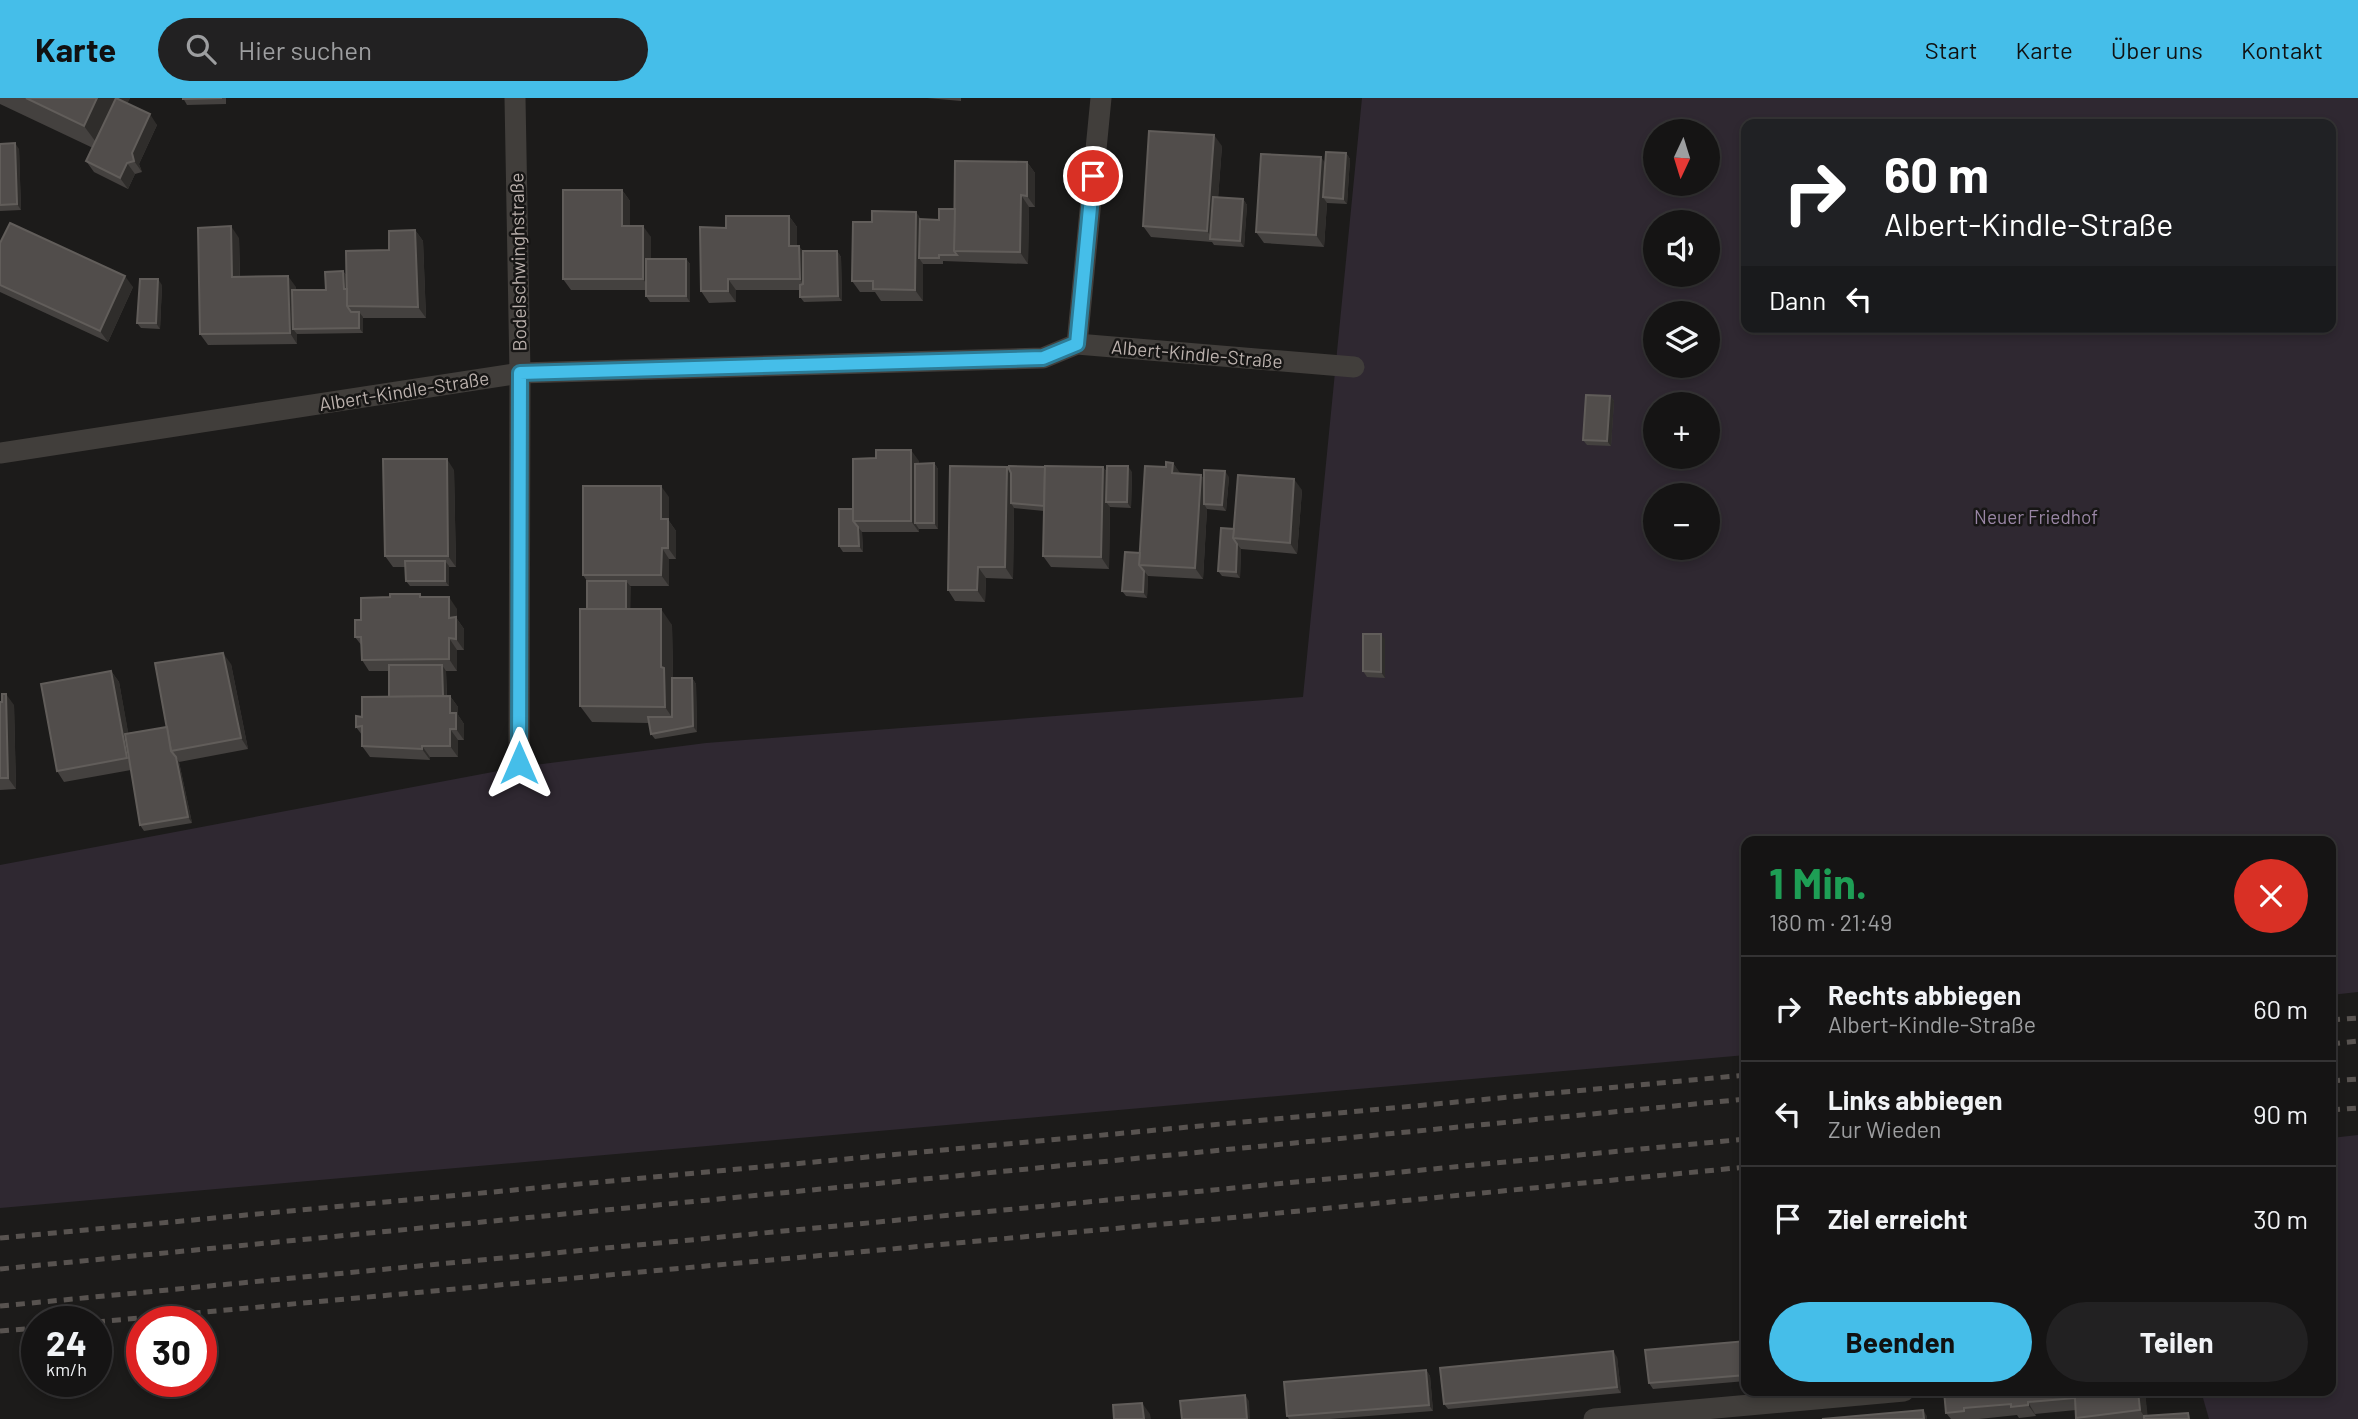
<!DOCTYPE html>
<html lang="de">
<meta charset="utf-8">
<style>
body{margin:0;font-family:Barlow,sans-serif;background:#222122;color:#f1f3f6;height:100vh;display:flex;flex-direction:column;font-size:26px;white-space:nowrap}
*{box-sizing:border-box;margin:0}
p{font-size:23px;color:#9d9ea0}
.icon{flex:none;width:38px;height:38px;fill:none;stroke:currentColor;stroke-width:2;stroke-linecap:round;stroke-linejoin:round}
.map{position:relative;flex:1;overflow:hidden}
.side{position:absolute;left:1741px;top:738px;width:595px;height:560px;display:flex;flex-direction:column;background:#151414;border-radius:14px;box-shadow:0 4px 10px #0003,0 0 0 2px #343334}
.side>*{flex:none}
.guide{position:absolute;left:1741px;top:21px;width:595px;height:214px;border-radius:14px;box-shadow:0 4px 10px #0003,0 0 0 2px #343334;background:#202124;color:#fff;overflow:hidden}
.needle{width:46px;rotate:184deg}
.fabs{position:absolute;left:1643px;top:21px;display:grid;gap:14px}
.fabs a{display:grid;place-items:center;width:77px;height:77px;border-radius:50%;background:#151414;box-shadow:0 4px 10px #0003,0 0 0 2px #343334;font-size:35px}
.speed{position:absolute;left:21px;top:1208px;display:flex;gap:14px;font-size:35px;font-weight:700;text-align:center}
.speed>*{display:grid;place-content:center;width:91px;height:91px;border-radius:50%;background:#151414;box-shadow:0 4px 10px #0003,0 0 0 2px #343334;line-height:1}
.speed small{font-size:18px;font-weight:400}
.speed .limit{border:10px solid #d22;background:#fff;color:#111}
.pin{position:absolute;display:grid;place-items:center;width:60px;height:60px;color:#fff;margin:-30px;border:4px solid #fff;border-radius:50%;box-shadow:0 2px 7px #0007}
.me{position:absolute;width:77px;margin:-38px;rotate:0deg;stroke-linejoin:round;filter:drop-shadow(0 0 5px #0008)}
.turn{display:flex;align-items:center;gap:24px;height:147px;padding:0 28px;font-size:32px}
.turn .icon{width:91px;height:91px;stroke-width:2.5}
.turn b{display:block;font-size:49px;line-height:60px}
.then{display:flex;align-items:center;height:66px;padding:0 28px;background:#0003;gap:14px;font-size:26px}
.round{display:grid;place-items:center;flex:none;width:74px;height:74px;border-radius:37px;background:#222122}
.headline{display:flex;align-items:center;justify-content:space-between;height:119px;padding:0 28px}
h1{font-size:42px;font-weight:700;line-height:52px;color:#1e9e55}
.cta{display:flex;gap:14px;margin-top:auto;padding:14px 28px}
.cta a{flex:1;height:80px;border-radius:42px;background:#45bee9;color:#111;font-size:28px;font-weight:700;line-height:80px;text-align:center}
.cta a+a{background:#222122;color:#f1f3f6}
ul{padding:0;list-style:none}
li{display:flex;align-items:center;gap:21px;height:105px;padding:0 28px;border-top:2px solid #343334}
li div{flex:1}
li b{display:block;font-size:26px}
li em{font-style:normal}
header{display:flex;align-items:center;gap:42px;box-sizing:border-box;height:98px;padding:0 35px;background:#45bee9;color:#111}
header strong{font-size:33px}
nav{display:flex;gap:38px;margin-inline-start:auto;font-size:24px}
.search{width:490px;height:63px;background:#222122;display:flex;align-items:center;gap:18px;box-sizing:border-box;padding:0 24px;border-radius:38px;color:#9d9ea0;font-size:26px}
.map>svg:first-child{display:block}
.green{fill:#2f2831;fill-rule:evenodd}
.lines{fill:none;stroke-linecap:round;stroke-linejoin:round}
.minor{stroke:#413e3b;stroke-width:21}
.rail{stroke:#585350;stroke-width:5;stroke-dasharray:9 7;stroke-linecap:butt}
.wall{fill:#44413f}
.shaded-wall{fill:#2f2d2b}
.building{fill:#514d4b;stroke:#615d5a;stroke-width:2}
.route-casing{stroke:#2d7c97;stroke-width:18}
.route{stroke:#45bee9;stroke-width:12}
.labels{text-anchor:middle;stroke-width:5;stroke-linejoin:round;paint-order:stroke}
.street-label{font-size:19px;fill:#bbb1ad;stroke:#171615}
.park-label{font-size:19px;fill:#9a86a5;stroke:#171615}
</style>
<header>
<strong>Karte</strong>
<div class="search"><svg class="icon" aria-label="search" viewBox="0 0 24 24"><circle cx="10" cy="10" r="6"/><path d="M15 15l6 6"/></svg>Hier suchen</div>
<nav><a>Start</a><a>Karte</a><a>Über uns</a><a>Kontakt</a></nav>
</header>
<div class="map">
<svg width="2358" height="1321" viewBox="0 0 2358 1321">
<rect width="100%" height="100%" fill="#1c1b1a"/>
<g class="green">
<path d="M1362,0h996v894l-27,3v-153h-585v213l-1746,153v-343l519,-98 187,-24 597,-46zM1746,26h585v203h-585zM1656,33h52v53h-52zM1656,124h52v53h-52zM1656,215h52v53h-52zM1656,306h52v53h-52zM1656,397h52v53h-52z"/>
<path d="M2358,1037v284h-149l-8,-28h130v-253z"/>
</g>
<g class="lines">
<g class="minor">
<path d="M515,0l5,275 -1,390"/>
<path d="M1077,246l24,-246"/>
<path d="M0,355l520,-80 523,-15 34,-14 277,23"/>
<path d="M1594,1321l310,-28"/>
</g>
<g class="rail">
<path d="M2331,922l27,-2"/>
<path d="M2331,946l27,-3"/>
<path d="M2331,983l27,-2"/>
<path d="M2331,1012l27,-2"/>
<path d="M0,1140l1746,-163"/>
<path d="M0,1171l1746,-170"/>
<path d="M0,1208l1746,-167"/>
<path d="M96,1224l1122,-103 528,-52"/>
<path d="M0,1233l37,-3"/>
</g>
</g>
<g class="wall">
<path d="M0,0h130l-3,5 30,22 -18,39 3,8 -7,2 -7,15 -34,-17 -8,-11 7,-13 -93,-44z"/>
<path d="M183,0h43v6l-39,1z"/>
<path d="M927,0h34v3z"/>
<path d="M0,46l19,5 2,61 -21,1z"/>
<path d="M1222,48l-4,52 25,1 4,6 -3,42 -30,-2 -2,-3 -61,-5 -8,-11z"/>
<path d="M1346,55l4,6 -3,45 -20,-1 -3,44 -60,-4 -8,-11 69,-69z"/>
<path d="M1027,64l8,11v34h-6l-1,57 -85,-3v3h-20v37h-42l-6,-9h-15l-8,-11 20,-59 67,-2z"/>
<path d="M622,92l8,11v25l21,11v22h35l4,5v38h-40l-4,-6v-6h-75l-8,-11z"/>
<path d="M789,118l8,11v19l6,5h34l4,6 1,44 -38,1 -4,-5v-7h-64v12l-27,1 -8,-12 25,-63z"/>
<path d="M415,132l8,11 3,77h-63v15l-66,1v10l-89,1 -8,-11 39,-96 1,38 56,11v3h30l17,-19 3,4 43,-25z"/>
<path d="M0,145l133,44 -25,55 -108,-50z"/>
<path d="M162,187l-2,44 -19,-1 -4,-5z"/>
<path d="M1610,298l4,5 -3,45 -24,-1 -4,-5z"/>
<path d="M876,360l43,3v3l15,-1 4,6v60h-19v3h-57l1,20h-20l-4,-6 14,-37z"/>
<path d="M1173,365l7,11 21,1 3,5 25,-3 -3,34 -19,-2 -4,70 -55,-3 -1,22 -21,-2 -4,-5 18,-38z"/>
<path d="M1045,369h58l4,5h25l-1,36 -21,-1 -1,62 -58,-2 -8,-11 1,-45 -30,-3 -1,71 -27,-1 -1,24 -30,-1 -7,-11 61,-121z"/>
<path d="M454,372l2,97h-7v19h-39l-4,-5 -1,-14h-12l-8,-11z"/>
<path d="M1302,392l-5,64 -56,-5 -1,29 -18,-2 -4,-5 16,-42z"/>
<path d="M669,399v24l7,10v28h-7v27h-39v23l42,16 1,53h19l4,6 1,48 -42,7 -4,-5 -2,-11 -57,-1 -12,-16 7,-97v-28l-4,-6z"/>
<path d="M420,496l2,3 35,12v10l7,10v21h-7v21h-11l1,25h3l8,11v8l6,9v16h-6v17h-28v3l-60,-3 -8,-11v-11l-6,-8 6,-10 27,-20v-26h-20l-7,-11v-14l-7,-9 6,-17 29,-23z"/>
<path d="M1385,541v39l-18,-1 -4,-6z"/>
<path d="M231,566l17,85 -69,13 13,61 -48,8 -4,-6 -9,-55 -67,12 -7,-11 54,-100 8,11 9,51 39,-6z"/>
<path d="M0,604l14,3 2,84 -16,1z"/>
<path d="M1746,1243v40l-93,8 -4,-6z"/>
<path d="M1617,1259l4,36 -173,16 -4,-5z"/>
<path d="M1426,1272l4,6 3,35 -103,8h-41l-2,-3z"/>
<path d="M1944,1293h201l2,25 45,3h-115l-1,-9 -41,4 1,2 -17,2 -2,-3 -38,4h-28l-5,-6z"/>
</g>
<g class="shaded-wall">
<path d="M97,0h33l-26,55 -20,-27z"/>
<path d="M150,16l7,11 -18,39 3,8 -8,-11 -2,-8z"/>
<path d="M1214,37l8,11 -7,93h-2l-6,-8z"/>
<path d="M15,45l4,6 2,61 -4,-6z"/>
<path d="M1346,55l4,6 -3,45 -4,-5z"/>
<path d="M1321,59l8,11 -6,29 4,6 -3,44 -8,-12z"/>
<path d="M1027,64l8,11v34l-8,-11z"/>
<path d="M127,65l8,11 -7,15 -8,-11z"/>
<path d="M622,92l8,11v36l-8,-11z"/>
<path d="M1021,97l8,12 -1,57 -8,-12z"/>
<path d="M1243,101l4,6 -3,42 -4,-6z"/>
<path d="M916,114l8,11 -5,35 4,6v37l-8,-11z"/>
<path d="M789,118l8,11v30l-8,-11z"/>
<path d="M231,128l8,12 1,50 -8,-11z"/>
<path d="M643,128l8,11v53l-8,-11z"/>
<path d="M415,132l8,11 3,77 -8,-11z"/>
<path d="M799,148l8,11v33l-7,-11z"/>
<path d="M837,153l4,6 1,44 -4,-5z"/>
<path d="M686,161l4,5v38l-4,-6z"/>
<path d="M343,173l4,6 1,18 -4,-6z"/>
<path d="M125,178l8,11 -25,55 -8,-11z"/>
<path d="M288,178l8,11 1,42h-4l4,5v10l-7,-11z"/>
<path d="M158,181l4,6 -2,44 -4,-6z"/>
<path d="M728,181l8,11v12l-8,-11z"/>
<path d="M359,214l4,5v16l-4,-5z"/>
<path d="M1610,298l4,5 -3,45 -4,-5z"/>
<path d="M911,352l8,11v62h-4l4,6v3l-8,-11z"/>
<path d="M447,361l7,11 2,97 -8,-11z"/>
<path d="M934,365l4,6v60l-4,-6z"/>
<path d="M1173,365l8,11 -9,-1z"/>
<path d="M1128,368l4,6 -1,36 -4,-6z"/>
<path d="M1007,369l8,11 -4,25 3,5 -1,71 -8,-12z"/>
<path d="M1103,369l8,11 -5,24 4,5 -1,62 -8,-12z"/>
<path d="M1225,373l4,6 -3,34 -4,-6z"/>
<path d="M1201,377l8,11 -5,18 3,5 -4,70 -8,-11z"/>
<path d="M1294,381l8,11 -5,64 -7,-11z"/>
<path d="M661,388l8,11v24l7,10v28l-8,-11 -7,-29z"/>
<path d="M858,429l4,5 1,20 -4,-6z"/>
<path d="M1237,446l4,5 -1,29 -4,-6z"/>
<path d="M662,450l7,11v27l-8,-11z"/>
<path d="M445,463l4,5v20l-4,-5z"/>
<path d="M978,469l8,11 -1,24 -8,-12z"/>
<path d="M1144,473l4,5 -1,22 -4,-6z"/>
<path d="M626,483l5,6 -1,39 -4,-6z"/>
<path d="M449,499l8,12v10l7,10v21l-8,-11 -7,-21z"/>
<path d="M661,511l11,16 1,54 3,44 -11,-16 -4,-40z"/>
<path d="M1381,536l4,5v39l-4,-6z"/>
<path d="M449,540l8,12v21l-8,-12z"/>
<path d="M223,555l8,11 17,85 -7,-11z"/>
<path d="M442,567l4,6 1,37 -4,-6z"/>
<path d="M111,573l8,11 16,87 -8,-11z"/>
<path d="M692,580l4,6 1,48 -4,-6z"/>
<path d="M6,596l8,11 2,84 -8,-11z"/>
<path d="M450,598l8,11v8l6,9v16l-8,-11 -6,-16z"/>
<path d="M450,631l8,11v17l-8,-11z"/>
<path d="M422,648l8,11v3l-8,-11z"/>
<path d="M176,659l3,5 13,61 -4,-6z"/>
<path d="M1613,1253l4,6 4,36 -4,-6z"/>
<path d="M1426,1272l4,6 3,35 -4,-6z"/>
<path d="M2138,1293h7l3,28h-2l-6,-9z"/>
<path d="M1245,1297l4,6 1,18h-3z"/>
<path d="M2028,1304l7,12 1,2 -8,-11z"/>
<path d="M1142,1305l8,11 1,5h-7z"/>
<path d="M1923,1312l4,6v3h-3z"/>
</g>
<g class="building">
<path d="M26,0h71l-13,28z"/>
<path d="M116,0l34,16 -18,39 2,8 -7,2 -7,15 -34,-17z"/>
<path d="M183,0h39l-39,1z"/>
<path d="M1149,33l65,4 -7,96 -64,-5z"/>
<path d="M15,45l2,61 -17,1v-61z"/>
<path d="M1326,54l20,1 -3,46 -20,-2z"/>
<path d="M1261,56l60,3 -5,78 -60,-3z"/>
<path d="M955,63l72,1v34l-6,-1 -1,57 -66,-1z"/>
<path d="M563,92h59v36h21v53h-80z"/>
<path d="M1213,99l30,2 -3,42 -30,-2z"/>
<path d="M939,111h16l-1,42 3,4h-18v3h-20l1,-39 19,1z"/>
<path d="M872,113l44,1 -1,78 -42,-1v-8h-21l1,-59h19z"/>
<path d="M726,118h63v30h10l1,33h-72v12h-27l-1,-64 26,1z"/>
<path d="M10,125l115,53 -25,55 -100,-46v-42z"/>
<path d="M231,128l1,51 56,-1 2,57 -90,1 -2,-106z"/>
<path d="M415,132l3,77 -71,-1 -1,-55 43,-1v-19z"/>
<path d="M803,153h34l1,45 -38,1v-12l3,-1z"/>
<rect x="646" y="161" width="40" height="37"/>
<path d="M343,173l1,18h3v17l4,6h8v16l-66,1 -1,-39h34l-1,-18z"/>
<path d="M140,181h18l-2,44h-19z"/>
<path d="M1586,297l24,1 -3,45 -24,-1z"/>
<path d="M876,352h35v71h-58v-62l23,-1z"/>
<path d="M383,361h64l1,97h-63z"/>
<path d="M1166,364l7,1 -1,10 29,2 -6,93 -56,-3 6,-99 21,1z"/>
<path d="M934,365v60h-19v-59z"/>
<path d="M950,368l57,1 -2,100h-27l-1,23h-29z"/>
<path d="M1009,368l36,1 -1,39 -33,-3v-30l-2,-4z"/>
<path d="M1045,368l58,1 -2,90 -58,-1z"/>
<path d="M1107,368h21l-1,36h-21z"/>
<path d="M1204,372l21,1 -3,34 -18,-1z"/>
<path d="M1238,377l56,4 -4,64 -57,-5z"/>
<path d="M583,388h78v33h7v29h-6l-1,27h-78z"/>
<path d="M839,411h14v12l5,6 1,19h-20z"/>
<path d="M1221,430l13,1 -1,9 4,6 -1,28 -18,-1z"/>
<path d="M1125,454l15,1 -1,12 5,6 -1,21 -21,-1z"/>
<path d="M405,463h40v20h-39z"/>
<rect x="587" y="483" width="39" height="28"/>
<path d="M390,496h30v3h29v21l7,-1v22l-7,-1v21l-87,1 -1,-23h-6v-17h6v-22l29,-1z"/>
<path d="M580,511h81v58l3,1 1,39 -85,-1z"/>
<path d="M1363,536h18v38l-18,-1z"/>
<path d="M223,555l18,85 -70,13 -16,-88z"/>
<path d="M389,567h53l1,31 -54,1z"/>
<path d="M111,573l16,87 -70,13 -16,-87z"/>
<path d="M672,580h20l1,48 -42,8 -3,-17h24z"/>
<path d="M2,596h4l2,84h-8v-76h2z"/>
<path d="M450,598v17h6v16h-6v17h-28v3l-60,-3v-20l-6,1v-11l6,1v-20z"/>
<path d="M167,629l4,24 5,6 12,60 -48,8 -15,-91z"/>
<path d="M1746,1243v34l-97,8 -4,-33z"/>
<path d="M1613,1253l4,36 -173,17 -4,-36z"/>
<path d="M1426,1272l3,35 -142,11 -3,-34z"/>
<path d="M1944,1293h194l2,19 -64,8 -1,-20 -47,4v3l-17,2v-3l-47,4v3l-18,2z"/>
<path d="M1245,1297l2,24h-65l-2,-18z"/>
<path d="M1142,1305l2,16h-30l-1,-14z"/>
<path d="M1923,1312l1,9h-102z"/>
<path d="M2188,1315l1,6h-45v-3z"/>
</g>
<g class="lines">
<defs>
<path id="route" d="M519,665l1,-390 523,-15 34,-14 16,-168"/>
</defs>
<use href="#route" class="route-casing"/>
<use href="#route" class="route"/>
</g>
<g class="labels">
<g class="street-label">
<text transform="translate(518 164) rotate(-91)" y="7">Bodelschwinghstraße</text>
<text transform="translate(1197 256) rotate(5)" y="7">Albert-Kindle-Straße</text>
<text transform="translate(404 293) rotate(-9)" y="7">Albert-Kindle-Straße</text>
</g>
<g class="park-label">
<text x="2036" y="426">Neuer Friedhof</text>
</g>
</g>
</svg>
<div class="fabs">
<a><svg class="needle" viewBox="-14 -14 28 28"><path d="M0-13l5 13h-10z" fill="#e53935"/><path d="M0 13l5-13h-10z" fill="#9d9ea0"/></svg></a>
<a><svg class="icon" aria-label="sound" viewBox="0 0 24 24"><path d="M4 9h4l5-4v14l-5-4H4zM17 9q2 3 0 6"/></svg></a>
<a><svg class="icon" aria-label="layers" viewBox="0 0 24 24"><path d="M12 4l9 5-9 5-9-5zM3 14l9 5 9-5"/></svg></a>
<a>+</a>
<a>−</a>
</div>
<div class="speed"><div>24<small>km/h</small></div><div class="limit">30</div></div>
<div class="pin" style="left:1093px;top:78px;background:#d93025"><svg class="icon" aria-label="arrive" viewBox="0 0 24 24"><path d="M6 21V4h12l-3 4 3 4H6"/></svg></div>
<svg class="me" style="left:519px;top:665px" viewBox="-20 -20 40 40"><path d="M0-17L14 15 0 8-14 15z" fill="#45bee9" stroke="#fff" stroke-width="4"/></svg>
<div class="guide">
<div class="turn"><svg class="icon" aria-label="right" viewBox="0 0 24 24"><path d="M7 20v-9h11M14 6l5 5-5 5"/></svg><div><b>60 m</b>Albert-Kindle-Straße</div></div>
<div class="then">Dann<svg class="icon" aria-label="left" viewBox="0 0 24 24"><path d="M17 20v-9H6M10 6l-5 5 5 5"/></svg></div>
</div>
<section class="side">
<div class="headline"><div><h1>1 Min.</h1><p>180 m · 21:49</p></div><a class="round" style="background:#d93025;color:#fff"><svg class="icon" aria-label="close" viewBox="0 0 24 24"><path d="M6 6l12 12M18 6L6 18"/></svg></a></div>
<ul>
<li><svg class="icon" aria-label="right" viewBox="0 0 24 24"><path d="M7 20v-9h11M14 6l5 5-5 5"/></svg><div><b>Rechts abbiegen</b><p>Albert-Kindle-Straße</p></div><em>60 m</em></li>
<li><svg class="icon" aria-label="left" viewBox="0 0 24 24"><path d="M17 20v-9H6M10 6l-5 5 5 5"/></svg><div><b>Links abbiegen</b><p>Zur Wieden</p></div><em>90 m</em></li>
<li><svg class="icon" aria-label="arrive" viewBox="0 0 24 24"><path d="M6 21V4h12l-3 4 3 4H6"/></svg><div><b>Ziel erreicht</b></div><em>30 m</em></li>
</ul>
<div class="cta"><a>Beenden</a><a>Teilen</a></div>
</section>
</div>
